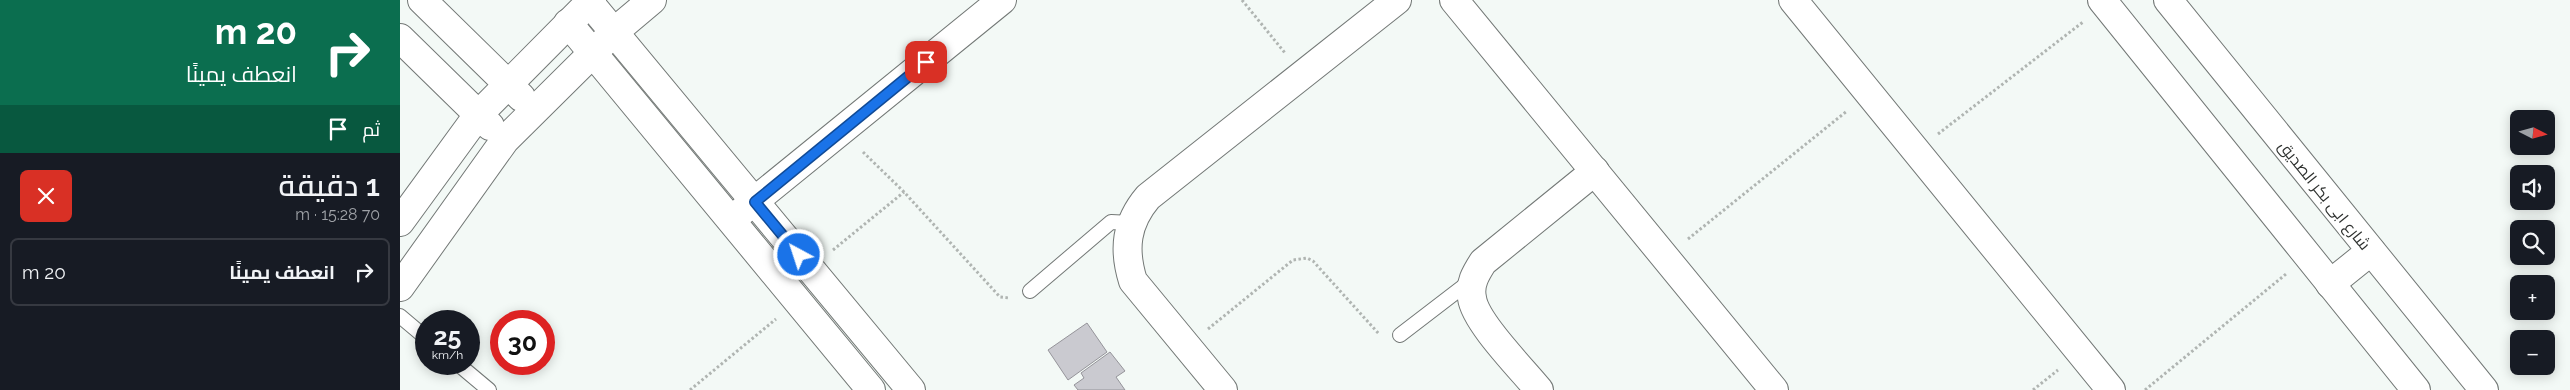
<!DOCTYPE html>
<html lang="ar">
<meta charset="utf-8">
<style>
body{margin:0;font-family:Raleway,Cairo,sans-serif;background:#20242c;color:#f1f3f6;direction:rtl;height:100vh;display:flex;flex-direction:column;font-size:19px;white-space:nowrap}
*{box-sizing:border-box;margin:0}
p{font-size:16px;color:#9ea1a6}
.icon{flex:none;width:28px;height:28px;fill:none;stroke:currentColor;stroke-width:2;stroke-linecap:round;stroke-linejoin:round}
.map{position:relative;flex:1;overflow:hidden;direction:ltr}
.sheet{display:flex;flex-direction:column;background:#171b24;width:400px}
.sheet>*{flex:none}
.guide{background:#0b6e4f;color:#fff;overflow:hidden}
.needle{width:32px;rotate:96deg}
.controls{position:absolute;left:2110px;top:110px;display:grid;gap:10px}
.controls a{display:grid;place-items:center;width:45px;height:45px;border-radius:8px;background:#171b24;box-shadow:0 2px 12px #0003;font-size:25px}
.speed{position:absolute;left:15px;top:310px;display:flex;gap:10px;font-size:25px;font-weight:700;text-align:center}
.speed>*{display:grid;place-content:center;width:65px;height:65px;border-radius:50%;background:#171b24;box-shadow:0 2px 12px #0003;line-height:1}
.speed small{font-size:12px;font-weight:400}
.speed .limit{border:8px solid #d22;background:#fff;color:#111}
.pin{position:absolute;display:grid;place-items:center;width:42px;height:42px;color:#fff;margin:-21px;border-radius:10px;box-shadow:0 2px 8px #0006}
.me{position:absolute;width:55px;margin:-28px;rotate:320deg;stroke-linejoin:round;filter:drop-shadow(0 0 4px #0008)}
.turn{display:flex;align-items:center;gap:18px;height:105px;padding:0 20px;font-size:22px}
.turn .icon{width:65px;height:65px;stroke-width:2.5}
.turn b{display:block;font-size:35px;line-height:42px}
.then{display:flex;align-items:center;height:48px;padding:0 20px;background:#0003;gap:10px;font-size:19px}
.round{display:grid;place-items:center;flex:none;width:52px;height:52px;border-radius:8px;background:#20242c}
.headline{display:flex;align-items:center;justify-content:space-between;height:85px;padding:0 20px}
h1{font-size:30px;font-weight:600;line-height:38px}
ul{padding:0;list-style:none}
li{display:flex;align-items:center;gap:15px;height:68px;margin:0 10px 8px;padding:0 10px;border:2px solid #363941;border-radius:8px}
li div{flex:1}
li b{display:block;font-size:19px}
li em{font-style:normal}
main{display:flex;flex:1;min-height:0}
.map>svg:first-child{display:block}
.building{fill:#cacad0;stroke:#95949a}
.lines{fill:none;stroke-linecap:round;stroke-linejoin:round}
.lane-casing{stroke:#737876;stroke-width:16}
.street-casing{stroke:#737876;stroke-width:30}
.secondary-casing{stroke:#737876;stroke-width:30}
.path{stroke:#b0b5b2;stroke-width:3;stroke-dasharray:2.5 2.5;stroke-linecap:butt}
.lane{stroke:#fff;stroke-width:14}
.street{stroke:#fff;stroke-width:28}
.secondary{stroke:#fff;stroke-width:28}
.route-casing{stroke:#114b97;stroke-width:12}
.route{stroke:#1a73e8;stroke-width:9}
.labels{text-anchor:middle;stroke-width:4;stroke-linejoin:round;paint-order:stroke}
.street-label{font-size:16px;fill:#2e312f;stroke:#fff}
</style>
<main>
<div class="map">
<svg width="2170" height="390" viewBox="0 0 2170 390">
<rect width="100%" height="100%" fill="#f3f9f6"/>
<g class="building">
<path d="M687,323l20,29 -39,28 -20,-30z"/>
<path d="M710,352l15,19 -9,6 9,13h-47l-4,-5 10,-7 -3,-5z"/>
</g>
<g class="lines">
<defs>
<g id="lane">
<path d="M630,291l81,-69 20,1"/>
<path d="M0,316l26,22"/>
<path d="M1000,335l73,-56"/>
<path d="M58,364l31,26"/>
</g>
<g id="street">
<path d="M1054,0l320,390"/>
<path d="M1393,0l318,390"/>
<path d="M189,2l322,388"/>
<path d="M168,23l303,367"/>
<path d="M341,212l261,-212"/>
<path d="M823,390l-90,-109c-10,-32 -7,-58 15,-84l249,-197"/>
<path d="M1139,390c-17,-21 -64,-68 -67,-92 -3,-14 4,-25 11,-36l112,-91"/>
</g>
<g id="secondary">
<path d="M22,0l99,97"/>
<path d="M1702,0l314,390"/>
<path d="M1768,0l316,390"/>
<path d="M0,38l90,88"/>
<path d="M0,222l78,-107 114,-115"/>
<path d="M1930,284l41,-33"/>
<path d="M0,287l105,-147 109,-108 38,-32"/>
</g>
</defs>
<use href="#lane" class="lane-casing"/>
<use href="#street" class="street-casing"/>
<use href="#secondary" class="secondary-casing"/>
<g class="path">
<path d="M842,0l43,53"/>
<path d="M1538,134l145,-112"/>
<path d="M463,152l41,40 96,105 9,1"/>
<path d="M1288,239l159,-128"/>
<path d="M433,250l71,-58"/>
<path d="M808,329l85,-69 14,-2 6,3 66,73"/>
<path d="M290,390l86,-71"/>
<path d="M1633,390l25,-20"/>
<path d="M1745,390l141,-116"/>
</g>
<use href="#lane" class="lane"/>
<use href="#street" class="street"/>
<use href="#secondary" class="secondary"/>
</g>
<g class="lines">
<defs>
<path id="route" d="M399,255l-44,-53 171,-140"/>
</defs>
<use href="#route" class="route-casing"/>
<use href="#route" class="route"/>
</g>
<g class="labels">
<g class="street-label">
<text transform="translate(1925 195) rotate(51)" y="6">شارع ابى بكر الصديق</text>
</g>
</g>
</svg>
<div class="controls">
<a><svg class="needle" viewBox="-14 -14 28 28"><path d="M0-13l5 13h-10z" fill="#e53935"/><path d="M0 13l5-13h-10z" fill="#9ea1a6"/></svg></a>
<a><svg class="icon" aria-label="sound" viewBox="0 0 24 24"><path d="M4 9h4l5-4v14l-5-4H4zM17 9q2 3 0 6"/></svg></a>
<a><svg class="icon" aria-label="search" viewBox="0 0 24 24"><circle cx="10" cy="10" r="6"/><path d="M15 15l6 6"/></svg></a>
<a>+</a>
<a>−</a>
</div>
<div class="speed"><div>25<small>km/h</small></div><div class="limit">30</div></div>
<div class="pin" style="left:526px;top:62px;background:#d93025"><svg class="icon" aria-label="arrive" viewBox="0 0 24 24"><path d="M6 21V4h12l-3 4 3 4H6"/></svg></div>
<svg class="me" style="left:399px;top:255px" viewBox="-20 -20 40 40"><circle r="17" fill="#1a73e8" stroke="#fff" stroke-width="3"/><path d="M0-11L8 9 0 5-8 9z" fill="#fff"/></svg>
</div>
<section class="sheet">
<div class="guide">
<div class="turn"><svg class="icon" aria-label="right" viewBox="0 0 24 24"><path d="M7 20v-9h11M14 6l5 5-5 5"/></svg><div><b>20 m</b>انعطف يمينًا</div></div>
<div class="then">ثم<svg class="icon" aria-label="arrive" viewBox="0 0 24 24"><path d="M6 21V4h12l-3 4 3 4H6"/></svg></div>
</div>
<div class="headline"><div><h1>1 دقيقة</h1><p>70 m · 15:28</p></div><a class="round" style="background:#d93025;color:#fff"><svg class="icon" aria-label="close" viewBox="0 0 24 24"><path d="M6 6l12 12M18 6L6 18"/></svg></a></div>
<ul>
<li><svg class="icon" aria-label="right" viewBox="0 0 24 24"><path d="M7 20v-9h11M14 6l5 5-5 5"/></svg><div><b>انعطف يمينًا</b></div><em>20 m</em></li>
</ul>
</section>
</main>
